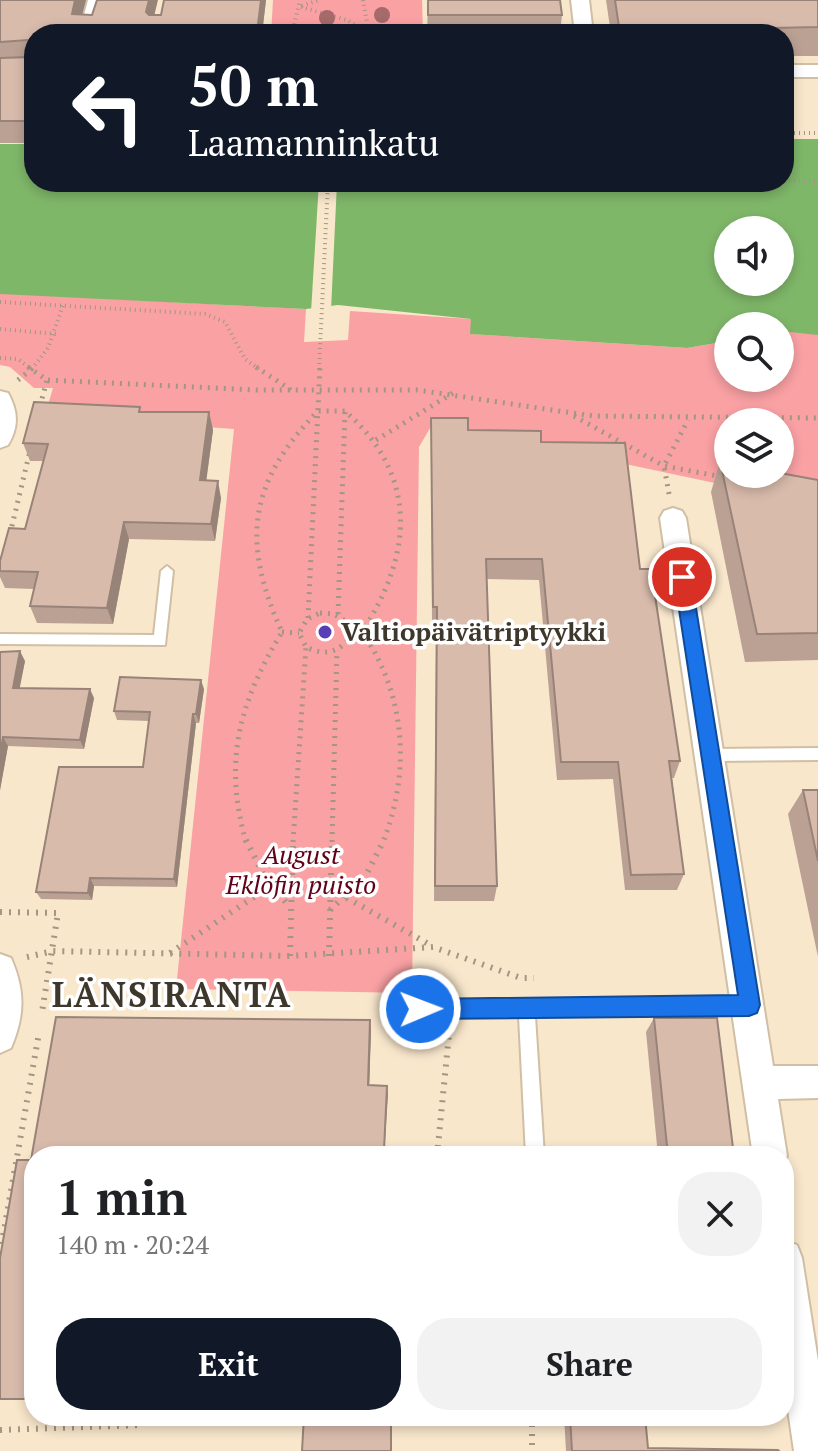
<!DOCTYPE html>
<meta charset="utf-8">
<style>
body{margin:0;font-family:"PT Serif",serif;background:#f2f2f2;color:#202124;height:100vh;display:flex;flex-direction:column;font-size:30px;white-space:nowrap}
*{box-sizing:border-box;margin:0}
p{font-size:26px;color:#757577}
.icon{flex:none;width:44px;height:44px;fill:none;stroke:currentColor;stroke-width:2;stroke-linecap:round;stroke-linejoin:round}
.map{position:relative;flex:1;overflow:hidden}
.details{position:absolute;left:24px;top:1146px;width:770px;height:280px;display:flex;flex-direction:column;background:#fff;border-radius:32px;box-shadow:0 4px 12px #0003}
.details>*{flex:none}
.banner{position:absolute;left:24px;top:24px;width:770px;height:168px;border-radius:32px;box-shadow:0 4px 12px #0003;background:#111827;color:#fff;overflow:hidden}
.controls{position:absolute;left:714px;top:216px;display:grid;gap:16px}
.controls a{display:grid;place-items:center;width:80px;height:80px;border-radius:50%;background:#fff;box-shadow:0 4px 12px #0003;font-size:40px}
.pin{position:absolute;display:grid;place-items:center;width:68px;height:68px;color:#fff;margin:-34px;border:4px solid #fff;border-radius:50%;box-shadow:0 2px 8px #0007}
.me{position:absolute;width:88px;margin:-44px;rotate:89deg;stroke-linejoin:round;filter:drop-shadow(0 0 6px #0008)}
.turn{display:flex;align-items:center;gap:28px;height:168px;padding:0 32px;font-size:36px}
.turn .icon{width:104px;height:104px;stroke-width:2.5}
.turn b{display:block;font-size:56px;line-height:68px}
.round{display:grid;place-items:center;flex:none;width:84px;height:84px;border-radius:32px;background:#f2f2f2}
.headline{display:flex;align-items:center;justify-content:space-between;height:136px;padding:0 32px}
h1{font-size:48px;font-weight:600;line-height:60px}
.primary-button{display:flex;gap:16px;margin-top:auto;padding:16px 32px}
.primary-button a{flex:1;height:92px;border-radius:32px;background:#111827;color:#fff;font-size:32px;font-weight:600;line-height:92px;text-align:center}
.primary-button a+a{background:#f2f2f2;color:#202124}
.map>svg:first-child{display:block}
.green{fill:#faa1a4;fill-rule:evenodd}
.water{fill:#7fb769;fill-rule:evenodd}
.pier{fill:#f9e7cc}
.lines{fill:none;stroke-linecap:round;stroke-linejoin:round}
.service-casing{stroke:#d0bfa4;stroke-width:4}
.minor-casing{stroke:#d0bfa4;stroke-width:4}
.path-far2{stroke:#a39682;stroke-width:4;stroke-dasharray:1 4;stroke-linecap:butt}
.path-far1{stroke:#a39682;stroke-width:5;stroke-dasharray:2 6;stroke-linecap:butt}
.path{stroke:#a39682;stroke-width:6;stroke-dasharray:2 7;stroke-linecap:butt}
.service{fill:#fff;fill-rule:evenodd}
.minor{fill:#fff;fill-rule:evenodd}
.tree{fill:#a56a69}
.wall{fill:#bba194}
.shaded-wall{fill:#988378}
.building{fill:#d9bbac;stroke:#988378;stroke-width:2}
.route{fill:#1a73e8;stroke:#114b97;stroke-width:2}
.poi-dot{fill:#5a3eb6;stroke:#fff;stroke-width:3}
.labels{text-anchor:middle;stroke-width:7;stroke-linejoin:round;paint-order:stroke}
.poi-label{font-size:26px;font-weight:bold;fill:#3e372c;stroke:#fff;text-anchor:start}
.park-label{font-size:26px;font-style:italic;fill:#600318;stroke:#fff}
.district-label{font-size:34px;font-weight:bold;letter-spacing:2px;fill:#3e372c;stroke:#fff}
</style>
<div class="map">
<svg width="818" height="1451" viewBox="0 0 818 1451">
<rect width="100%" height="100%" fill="#f9e7cc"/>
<g class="green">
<path d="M273,0h149l1,34h-152z"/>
<path d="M0,293l306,16 -2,33 44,-2 2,-29 121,8v15l216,14 41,-7v37h52v-47l38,3v171l-385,-82 -14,24 -7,546 -236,-4 58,-560 -189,-14 8,-27h-19l-24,-21 -10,-2zM728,422h52v52h-52z"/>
</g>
<path class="water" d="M784,139h34v196l-38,-4v-5h-52v15l-41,7 -217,-14 1,-15 -133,-14 -32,4 -306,-15v-150h34v38h750zM728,230h52v52h-52z"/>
<path class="pier" d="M319,182h18l-6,128 -20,2z"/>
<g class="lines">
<defs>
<g id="service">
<path d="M167,566l6,5 -8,74 -165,-1v-10l154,1 7,-64z"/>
<path d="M818,748v12l-108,1 -5,-2 -2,-4 2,-4 5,-2z"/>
<path d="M749,997l6,2 2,6 -2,6 -6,2 -214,3 9,140h-18l-7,-140 -130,2 -6,-2 -2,-6 2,-6 6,-2z"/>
</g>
<g id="minor">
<path d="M88,0h18l-9,34h-18z"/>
<path d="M571,0h18l4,34h-18z"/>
<rect x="784" y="65" width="34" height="12"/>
<path d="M0,391l8,2c10,18 11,34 0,52l-8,3z"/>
<path d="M673,508l9,3 4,7 87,548h45v32l-40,1 9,57 -3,7v-7h-31l-93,-638 4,-7z"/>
<path d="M0,954l11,4c14,32 14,57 0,90l-11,5z"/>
<path d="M784,1240l13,5 5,13 16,103v90h-24l-10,-69z"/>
</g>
</defs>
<use href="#service" class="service-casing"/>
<use href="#minor" class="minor-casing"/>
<g class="path-far2">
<path d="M363,0l6,34"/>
<path d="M302,6l17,-6"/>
<path d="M301,7l46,13 21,13"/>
<path d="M292,34l8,-34"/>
<path d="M784,133h34"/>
<path d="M784,181h34"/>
<path d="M0,302l205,12 20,8 20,37 14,10"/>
<path d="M0,329l56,5"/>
<path d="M0,358l18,1 13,10"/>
<path d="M32,369l16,-21 15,-43"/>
<path d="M319,369l9,-187"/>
</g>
<g class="path-far1">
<path d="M28,367l19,13 210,10h160l176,26 225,2"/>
<path d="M256,367l35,23"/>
<path d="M18,380l16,-13"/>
<path d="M40,406l7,-26"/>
<path d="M574,416l90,50 59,11"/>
<path d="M376,440l77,-47"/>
<path d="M669,494l-5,-28 24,-46"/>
<path d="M10,534l20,-83"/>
<path d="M320,613l14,1 13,8 1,18c-12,14 -26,15 -42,7l-7,-14 8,-14z"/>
<path d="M338,614l7,-202"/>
<path d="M308,618l12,-251"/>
<path d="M282,632l17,1"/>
<path d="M246,842c-23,-81 -7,-139 36,-210 -41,-90 -34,-149 36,-221h27c74,65 68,143 17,221 44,63 49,139 21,210"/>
<path d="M293,842l13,-195"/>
<path d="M332,842l5,-192"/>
</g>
<g class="path">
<path d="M246,840l18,36 25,30"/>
<path d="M331,889l101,57"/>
<path d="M330,910l36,-35 18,-35"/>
<path d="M0,912l58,1 -16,99"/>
<path d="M170,953l99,-66"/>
<path d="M290,956l3,-116"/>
<path d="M329,956l3,-116"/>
<path d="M27,957l26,-6 237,5 143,-9 88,31h13"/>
<path d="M437,1156l12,-122"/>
<path d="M0,1253l39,-220"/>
<path d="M532,1416v35"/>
<path d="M0,1430l142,-5 1,-9"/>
</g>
<use href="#service" class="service"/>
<use href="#minor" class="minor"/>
</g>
<g class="tree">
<circle cx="382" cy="15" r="8"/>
<circle cx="327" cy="18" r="8"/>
</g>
<g class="wall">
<path d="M0,0h86l-4,15h72l112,-15 -4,34h-228v109h-34z"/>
<path d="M428,0l134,15 -2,19h-133z"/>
<path d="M606,0h212v56h-34v-22h-173z"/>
<path d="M141,412h68l4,18 -7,51 15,17 -6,43 -86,-2 -16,85 -76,-1 -7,-17 4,-17 -29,-1 -5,-11v-16l25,-32 18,-68h-13l-7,-18z"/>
<path d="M431,418l37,12 73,12 99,127 40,192 -6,17h-2l12,96 -7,16h-52l-12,-111 -56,1 -18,-200 -52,-1 10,307 -3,15h-60l2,-274 -4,-1z"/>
<path d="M720,461l98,19v180l-73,2 -34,-170z"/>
<path d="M0,652l25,9 -6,27 75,10 -10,51 -76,-3 -8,44z"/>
<path d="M204,689l-5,34h-3l-19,164 -83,-1 -2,14 -51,-1 -5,-7 107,-125 6,-46 -32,-1 -3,-9z"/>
<path d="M803,790h15v167l-30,-143z"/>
<path d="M56,1017l314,3 1,10 -2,55 18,1 -3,70h-350v244h-34v-142l17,-98h14z"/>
<path d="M654,1018l80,138h-76l-12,-124z"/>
<path d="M564,1416h81l3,32 131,3h-213z"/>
</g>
<g class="shaded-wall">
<path d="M75,0h11l-9,34 -5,-20z"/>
<path d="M149,0h9l-8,33 -4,-21z"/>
<path d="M261,0h5l-4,34h-4z"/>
<path d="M34,103v37l-5,-19z"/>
<path d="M209,412l4,18 -9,68 -4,-18z"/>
<path d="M218,481l3,17 -6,43 -4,-17z"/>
<path d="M124,522l5,17 -16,85 -6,-16z"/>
<path d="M20,651l5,10 -7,36 -5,-9z"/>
<path d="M201,680l3,9 -5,34 -3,-9z"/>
<path d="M90,689l4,9 -10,51 -4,-9z"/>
<path d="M193,714l3,9 -19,164 -3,-8z"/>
<path d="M3,737l5,9 -8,44v-35z"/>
<path d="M90,878l4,8 -2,14 -4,-7z"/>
<path d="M370,1020l1,10 -2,63 -1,-8z"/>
<path d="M387,1086l1,8 -4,62v-6z"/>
</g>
<g class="building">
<path d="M0,0h75l-3,14 20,1 5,-15h52l-3,12 3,3h12l3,-15h97l-4,32h-162l-1,2h-60v69l-5,18h-29v-63l30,-1 -2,-17 -28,2z"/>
<path d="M428,0h132l2,15h-134z"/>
<path d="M615,0h203v27l-46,1 1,6h-35l-1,-7h-118z"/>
<path d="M34,402l106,5 -1,5h70l-9,68 18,1 -7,43 -87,-2 -17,86 -77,-2 8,-34 -38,-1v-10l9,-33 16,1 23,-85 -25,-1z"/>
<path d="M431,418h37v12l73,1v11l84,1 15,126h11l29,192h-11l15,113 -53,1 -13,-113h-57l-19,-203h-56l11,327h-62l2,-279h-4z"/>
<path d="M720,461l8,2v11h52v-1l38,7v153l-61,1z"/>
<path d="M20,651l-7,37 77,1 -10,51 -77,-3 -3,18v-103z"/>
<path d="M120,677l81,3 -5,34h-3l-19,165 -84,-1 -2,15 -52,-1 23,-125h84l7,-55 -36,-1z"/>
<path d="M803,790h15v71z"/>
<path d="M56,1017l314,3 -2,65 19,1 -3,64 -256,1 -1,5h-93v243h-34v-141l17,-98h14z"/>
<path d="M654,1018h63l17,138h-66z"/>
<path d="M304,1416h87v35h-89z"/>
<path d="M570,1416h75l3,32 130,2 1,1h-207z"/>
</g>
<path class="route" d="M682,571l9,6 69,428 -3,8 -8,3 -329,3 -7,-3 -3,-7 3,-7 7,-3 318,-4 -64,-418z"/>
<circle class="poi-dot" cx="325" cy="632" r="8"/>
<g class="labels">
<g class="poi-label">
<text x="341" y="641">Valtiopäivätriptyykki</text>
</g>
<g class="park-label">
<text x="301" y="864">August<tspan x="301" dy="30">Eklöfin puisto</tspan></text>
</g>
<g class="district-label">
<text x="172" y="1007">LÄNSIRANTA</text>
</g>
</g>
</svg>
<div class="controls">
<a><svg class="icon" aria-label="sound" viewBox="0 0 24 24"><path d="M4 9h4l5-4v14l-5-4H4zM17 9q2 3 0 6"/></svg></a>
<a><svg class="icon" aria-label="search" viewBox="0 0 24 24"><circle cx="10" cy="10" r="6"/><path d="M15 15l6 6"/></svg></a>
<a><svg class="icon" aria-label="layers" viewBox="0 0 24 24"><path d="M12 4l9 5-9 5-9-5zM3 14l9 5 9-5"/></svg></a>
</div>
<div class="pin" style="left:682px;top:577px;background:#d93025"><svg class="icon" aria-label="arrive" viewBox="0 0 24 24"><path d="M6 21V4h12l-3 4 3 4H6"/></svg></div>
<svg class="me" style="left:420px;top:1009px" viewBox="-20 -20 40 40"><circle r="17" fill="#1a73e8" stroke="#fff" stroke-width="3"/><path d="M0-11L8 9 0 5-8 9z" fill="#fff"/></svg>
<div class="banner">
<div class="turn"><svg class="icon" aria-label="left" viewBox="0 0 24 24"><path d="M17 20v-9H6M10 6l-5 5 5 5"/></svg><div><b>50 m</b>Laamanninkatu</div></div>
</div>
<section class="details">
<div class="headline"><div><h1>1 min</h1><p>140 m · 20:24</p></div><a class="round"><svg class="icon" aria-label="close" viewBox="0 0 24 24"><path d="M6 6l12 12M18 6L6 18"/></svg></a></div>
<div class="primary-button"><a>Exit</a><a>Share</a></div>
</section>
</div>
